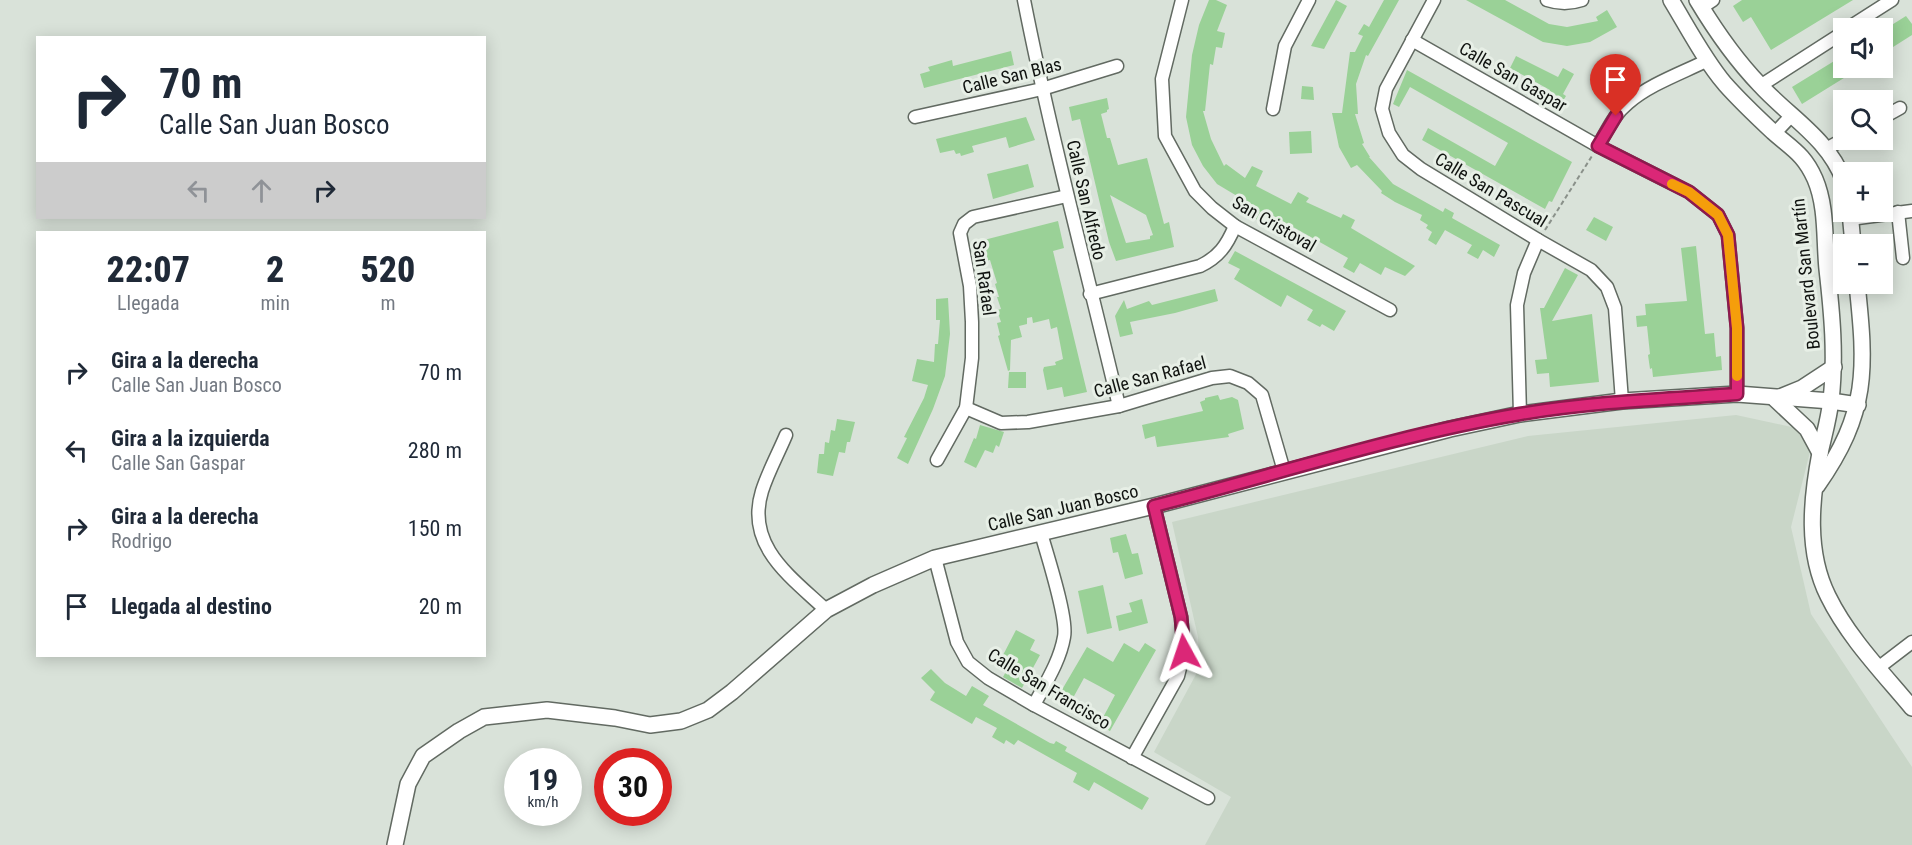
<!DOCTYPE html>
<html lang="es">
<meta charset="utf-8">
<style>
body{margin:0;font-family:"Roboto Condensed",sans-serif;background:#f6f6f7;color:#1f2937;height:100vh;display:flex;flex-direction:column;font-size:22px;white-space:nowrap}
*{box-sizing:border-box;margin:0}
p{font-size:20px;color:#747a83}
.icon{flex:none;width:33px;height:33px;fill:none;stroke:currentColor;stroke-width:2;stroke-linecap:round;stroke-linejoin:round}
.map{position:relative;flex:1;overflow:hidden}
.panel{position:absolute;left:36px;top:231px;width:450px;height:426px;display:flex;flex-direction:column;background:#fff;border-radius:0px;box-shadow:0 3px 15px #0003}
.panel>*{flex:none}
.banner{position:absolute;left:36px;top:36px;width:450px;height:183px;border-radius:0px;box-shadow:0 3px 15px #0003;background:#fff;color:#1f2937;overflow:hidden}
.tools{position:absolute;left:1833px;top:18px;display:grid;gap:12px}
.tools a{display:grid;place-items:center;width:60px;height:60px;border-radius:0px;background:#fff;box-shadow:0 3px 15px #0003;font-size:30px}
.speed{position:absolute;left:504px;top:748px;display:flex;gap:12px;font-size:30px;font-weight:700;text-align:center}
.speed>*{display:grid;place-content:center;width:78px;height:78px;border-radius:50%;background:#fff;box-shadow:0 3px 15px #0003;line-height:1}
.speed small{font-size:15px;font-weight:400}
.speed .limit{border:9px solid #d22;background:#fff;color:#111}
.pin{position:absolute;display:grid;place-items:center;width:51px;height:51px;color:#fff;margin:-62px -26px;border-radius:50% 50% 50% 0;rotate:-45deg;box-shadow:0 0 6px #0007}
.pin .icon{rotate:45deg}
.me{position:absolute;width:66px;margin:-33px;rotate:355deg;stroke-linejoin:round;filter:drop-shadow(0 0 4px #0008)}
.turn{display:flex;align-items:center;gap:21px;height:126px;padding:0 24px;font-size:27px}
.turn .icon{width:78px;height:78px;stroke-width:2.5}
.turn b{display:block;font-size:42px;line-height:51px}
.lanes{display:flex;align-items:center;height:57px;padding:0 24px;background:#0003;justify-content:center;gap:30px;direction:ltr}
.lanes .off{opacity:.35}
.eta{display:flex;justify-content:space-evenly;align-items:center;height:102px;text-align:center}
.eta b{font-size:36px;font-weight:800;line-height:42px}
ul{padding:0;list-style:none}
li{display:flex;align-items:center;gap:18px;height:78px;padding:0 24px}
li div{flex:1}
li b{display:block;font-size:22px}
li em{font-style:normal}
.map>svg:first-child{display:block}
.built{fill:#c9d6c8}
.building{fill:#9ad197;fill-rule:evenodd}
.lines{fill:none;stroke-linecap:round;stroke-linejoin:round}
.minor-casing{stroke:#626a62;stroke-width:15}
.tertiary-casing{stroke:#626a62;stroke-width:18}
.path{stroke:#8a918a;stroke-width:2;stroke-dasharray:4.5 3;stroke-linecap:butt}
.minor{stroke:#fff;stroke-width:12}
.tertiary{stroke:#fff;stroke-width:15}
.route-casing{stroke:#8e194d;stroke-width:15}
.route{stroke:#db2777;stroke-width:10}
.slow{stroke:#f59e0b;stroke-width:10}
.labels{text-anchor:middle;stroke-width:6;stroke-linejoin:round;paint-order:stroke}
.street-label{font-size:18px;fill:#101310;stroke:#e7efe6}
</style>
<div class="map">
<svg width="1912" height="845" viewBox="0 0 1912 845">
<rect width="100%" height="100%" fill="#d9e2d9"/>
<path class="built" d="M1736,415l60,13 14,24 -19,75 20,87 101,153v78h-707l26,-48 -77,-45 46,-85 -2,-30 -26,-115 356,-86z"/>
<g class="building">
<path d="M1209,0h7l11,5 -10,26 8,2 -3,15 -6,-1 -3,18 -3,-1 -5,47h-2l8,28 13,27 2,-2 19,14 7,-12 11,5 -7,15 35,18 7,-12 11,6 -3,4 35,16 2,-4 12,6 -4,8 64,38 -10,10 -20,-9 -4,8 -21,-12 -6,10 -11,-6 5,-9 -78,-44 -1,3 -7,-4 -4,7 -4,-2 -1,3 -12,-7 2,-3 -11,-6 5,-9 -20,-12 -14,-18 -11,-21 -6,-28 6,-62 7,-30z"/>
<path d="M1336,0l11,6 -23,43 -13,-3z"/>
<path d="M1384,0h15l-31,56 -2,-1 -10,29 2,30h-3l9,29 -2,1 8,13h-1l24,27 50,28 2,-4 9,5 -2,5 48,27 -6,12 -11,-7 -5,9 -11,-6 5,-8 -27,-15 -9,15 -8,-5 4,-8 -6,-4 2,-3 -8,-5 2,-5 -27,-13 -14,-9 1,-2 -25,-26 -6,3 -12,-21 -7,-34h10l8,-61h5l8,-16 -5,-2 6,-10 5,3z"/>
<path d="M1466,0h39l44,24 18,3 31,-6 -2,-4 11,-7 10,17 -27,15 -23,4 -24,-4z"/>
<path d="M1742,0h111l-82,50 -20,-33 -8,5 -10,-16z"/>
<path d="M1906,16l6,8v11l-30,19v-23z"/>
<path d="M1011,51l3,14 -90,23 -4,-14 10,-3 -2,-4 24,-7 1,6z"/>
<path d="M1844,55v13h16l-58,36 -10,-17z"/>
<path d="M1516,56l42,21 5,-9 11,6 -11,20 3,2 -8,13 -14,-8 6,-11 -40,-22z"/>
<path d="M1407,70l165,92 -20,40 -3,-1 -4,8 -123,-69 6,-12 67,38 13,-23 -98,-56 -11,20 -6,-3z"/>
<path d="M1302,86l11,1 1,13 -13,-1z"/>
<path d="M1107,98l2,11 -2,1v2l-6,2 6,24h3l8,27 29,-7 17,66 5,-2 5,25 -58,14 -7,-19 -29,-123 -8,2 -3,-14zM1110,195l36,20 7,20 -3,1v3l-24,4z"/>
<path d="M1026,117l9,23 -26,8 -3,-11 -34,9 2,6 -13,4 -1,-3 -4,1 -2,-4 -14,3 -4,-14z"/>
<path d="M1311,131l1,22 -22,1 -1,-22z"/>
<path d="M1028,164l6,23 -41,12 -6,-25z"/>
<path d="M1594,217l19,10 -7,14 -20,-11z"/>
<path d="M1058,221l6,27 -11,3 34,141 -23,5 -2,-10 -15,3 -4,-20 1,-3 12,-2 -1,-3 8,-3 -6,-32 -6,2 -2,-10 -16,4 -1,-6 -5,1v6l-8,2 3,11 -11,3 -1,30 -2,1 -10,-35 2,-1 -3,-12 4,-1 -4,-12 4,-1 -4,-12h2l-4,-13 2,-1 -7,-23 -5,1 -5,-20z"/>
<path d="M1696,246l9,88 9,-1 2,24 5,-1 1,14 -69,7 -1,-9 -2,1 -2,-14 2,-1 -3,-28 -10,1 -1,-11 10,-1 -1,-11 42,-3 -6,-53z"/>
<path d="M1235,251l111,60 -12,20 -12,-7 -2,3 -13,-7 6,-10 -26,-15 -6,12 -47,-28 6,-10 -12,-6z"/>
<path d="M1565,268l13,7 -26,46 40,-7 7,68 -49,5 -1,-14 -12,1 -2,-14 12,-1 -7,-51h4z"/>
<path d="M1215,289l3,12 -43,12 -45,9 3,12 -13,3 -5,-21 9,-16 3,9 22,-8 3,4z"/>
<path d="M948,298l2,36 -5,42 -12,33 -25,55 -11,-6 10,-20 -3,-1 20,-39 4,-13 -16,-4 5,-22 17,3 1,-18h3l2,-24h-4v-21z"/>
<path d="M1009,372h17v16h-18z"/>
<path d="M1218,395l2,5 12,-3 6,3 6,29 -16,5 1,3 -72,10 -2,-11 -10,3 -3,-14 61,-14 -3,-9 5,-2v-2z"/>
<path d="M837,419l18,3 -5,20h-3l-2,11 -6,-1 -6,24 -16,-3 2,-19h5l1,-12 4,1 2,-13 4,1z"/>
<path d="M980,425l24,7 -5,15 -3,-2 -3,8 -8,-3 -9,18 -12,-6 10,-24 2,1z"/>
<path d="M1126,534l6,20 6,-1 5,21 -18,5 -7,-27 -5,1 -3,-15z"/>
<path d="M1103,585l9,43 -25,6 -9,-43z"/>
<path d="M1142,599l6,24 -29,8 -3,-15 16,-4 -3,-9z"/>
<path d="M1016,630l19,10 -5,10 10,5 -18,33 -19,-11 7,-13 -9,-5z"/>
<path d="M1124,643l15,9 6,-9 11,7 -46,81 -11,-6 16,-30 -16,-9 -15,-8 -16,29 -12,-7 31,-53 26,15z"/>
<path d="M931,669l14,14 21,13 6,-10 17,10 -6,9 67,38 4,1 2,-3 11,6 -2,4 84,47 -7,12 -48,-28 -5,9 -16,-9 4,-9 -59,-33 -4,5 -8,-5 -2,4 -12,-7 5,-9 -21,-11 -4,7 -42,-24 5,-8 -14,-14z"/>
</g>
<g class="lines">
<defs>
<g id="minor">
<path d="M1024,0c27,137 63,271 95,406"/>
<path d="M1182,0l-20,79 3,57 30,55 17,17 23,18 155,84"/>
<path d="M1434,0l-48,89 -4,20 7,24 14,22 18,14 117,71 53,30 16,17 8,21 7,93"/>
<path d="M1547,0c12,4 23,4 35,0"/>
<path d="M1701,8l12,-8"/>
<path d="M1848,28l44,-28"/>
<path d="M1412,40l186,106 91,46 29,23 10,20 9,93v66"/>
<path d="M1760,86l84,-54"/>
<path d="M1273,109l12,-63 24,-46"/>
<path d="M915,117l127,-28 75,-23"/>
<path d="M1882,118l18,-10"/>
<path d="M1775,133l17,-18"/>
<path d="M1598,146c9,-15 16,-32 30,-43 22,-19 54,-30 80,-43"/>
<path d="M1826,149l18,-10"/>
<path d="M1898,212l5,46"/>
<path d="M1850,219l62,-8"/>
<path d="M1090,294l110,-28c19,-9 27,-21 35,-40"/>
<path d="M966,408l35,15 27,-1 91,-16 93,-28 18,-2 18,7 14,12 22,76"/>
<path d="M1520,414l-3,-109 7,-32 14,-33"/>
<path d="M786,435c-8,19 -18,37 -24,56 -17,55 29,86 64,119"/>
<path d="M937,460l29,-52 6,-50v-36l-2,-36 -10,-53 4,-9 9,-7 94,-21"/>
<path d="M935,558l22,84 11,20 20,16 46,27 174,93"/>
<path d="M1878,668l34,-26"/>
<path d="M1034,705c11,-21 26,-44 30,-68 4,-19 -17,-82 -23,-104"/>
<path d="M1132,758l46,-82 6,-24 -3,-35 -27,-111"/>
</g>
<g id="tertiary">
<path d="M1671,0c17,28 33,59 54,84 15,17 32,33 48,48 19,17 31,22 42,47 12,28 9,60 12,90 5,44 9,87 4,131 -2,18 -7,35 -11,53 -9,47 -14,99 8,143 20,41 54,76 84,112"/>
<path d="M1697,0c18,30 38,59 63,85 29,32 68,53 84,96"/>
<path d="M1850,212l3,32"/>
<path d="M1820,453l-13,-24 -32,-30 27,-11 32,-21"/>
<path d="M1817,486c52,-74 49,-117 40,-202"/>
<path d="M395,845l13,-61 15,-28 36,-25 25,-14 63,-7 68,8 35,7 31,-4 27,-11 24,-18 94,-82 47,-25 62,-27 219,-52 296,-77 70,-15 102,-13 115,-7 94,7 27,4"/>
</g>
</defs>
<use href="#minor" class="minor-casing"/>
<use href="#tertiary" class="tertiary-casing"/>
<path class="path" d="M1545,230l47,-74"/>
<use href="#minor" class="minor"/>
<use href="#tertiary" class="tertiary"/>
</g>
<g class="lines">
<defs>
<path id="route" d="M1184,652l-3,-35 -27,-111c121,-31 242,-71 366,-92 72,-12 145,-15 217,-20v-66l-9,-93 -10,-20 -29,-23 -91,-46 18,-30"/>
</defs>
<use href="#route" class="route-casing"/>
<use href="#route" class="route"/>
<path class="slow" d="M1672,184l17,8 29,23 10,20 9,93v48"/>
</g>
<g class="labels">
<g class="street-label">
<text transform="translate(1012 76) rotate(-14)" y="6">Calle San Blas</text>
<text transform="translate(1513 77) rotate(30)" y="6">Calle San Gaspar</text>
<text transform="translate(1491 190) rotate(31)" y="6">Calle San Pascual</text>
<text transform="translate(1086 200) rotate(77)" y="6">Calle San Alfredo</text>
<text transform="translate(1274 224) rotate(30)" y="6">San Cristoval</text>
<text transform="translate(1806 274) rotate(-96)" y="6">Boulevard San Martín</text>
<text transform="translate(984 278) rotate(82)" y="6">San Rafael</text>
<text transform="translate(1150 377) rotate(-15)" y="6">Calle San Rafael</text>
<text transform="translate(1063 508) rotate(-13)" y="6">Calle San Juan Bosco</text>
<text transform="translate(1049 689) rotate(31)" y="6">Calle San Francisco</text>
</g>
</g>
</svg>
<div class="tools">
<a><svg class="icon" aria-label="sound" viewBox="0 0 24 24"><path d="M4 9h4l5-4v14l-5-4H4zM17 9q2 3 0 6"/></svg></a>
<a><svg class="icon" aria-label="search" viewBox="0 0 24 24"><circle cx="10" cy="10" r="6"/><path d="M15 15l6 6"/></svg></a>
<a>+</a>
<a>−</a>
</div>
<div class="speed"><div>19<small>km/h</small></div><div class="limit">30</div></div>
<div class="pin" style="left:1616px;top:116px;background:#d93025"><svg class="icon" aria-label="arrive" viewBox="0 0 24 24"><path d="M6 21V4h12l-3 4 3 4H6"/></svg></div>
<svg class="me" style="left:1184px;top:652px" viewBox="-20 -20 40 40"><path d="M0-17L14 15 0 8-14 15z" fill="#db2777" stroke="#fff" stroke-width="4"/></svg>
<div class="banner">
<div class="turn"><svg class="icon" aria-label="right" viewBox="0 0 24 24"><path d="M7 20v-9h11M14 6l5 5-5 5"/></svg><div><b>70 m</b>Calle San Juan Bosco</div></div>
<div class="lanes"><svg class="icon off" aria-label="left" viewBox="0 0 24 24"><path d="M17 20v-9H6M10 6l-5 5 5 5"/></svg><svg class="icon off" aria-label="ahead" viewBox="0 0 24 24"><path d="M12 20V5M6 11l6-6 6 6"/></svg><svg class="icon" aria-label="right" viewBox="0 0 24 24"><path d="M7 20v-9h11M14 6l5 5-5 5"/></svg></div>
</div>
<section class="panel">
<div class="eta">
<div><b>22:07</b><p>Llegada</p></div>
<div><b>2</b><p>min</p></div>
<div><b>520</b><p>m</p></div>
</div>
<ul>
<li><svg class="icon" aria-label="right" viewBox="0 0 24 24"><path d="M7 20v-9h11M14 6l5 5-5 5"/></svg><div><b>Gira a la derecha</b><p>Calle San Juan Bosco</p></div><em>70 m</em></li>
<li><svg class="icon" aria-label="left" viewBox="0 0 24 24"><path d="M17 20v-9H6M10 6l-5 5 5 5"/></svg><div><b>Gira a la izquierda</b><p>Calle San Gaspar</p></div><em>280 m</em></li>
<li><svg class="icon" aria-label="right" viewBox="0 0 24 24"><path d="M7 20v-9h11M14 6l5 5-5 5"/></svg><div><b>Gira a la derecha</b><p>Rodrigo</p></div><em>150 m</em></li>
<li><svg class="icon" aria-label="arrive" viewBox="0 0 24 24"><path d="M6 21V4h12l-3 4 3 4H6"/></svg><div><b>Llegada al destino</b></div><em>20 m</em></li>
</ul>
</section>
</div>
